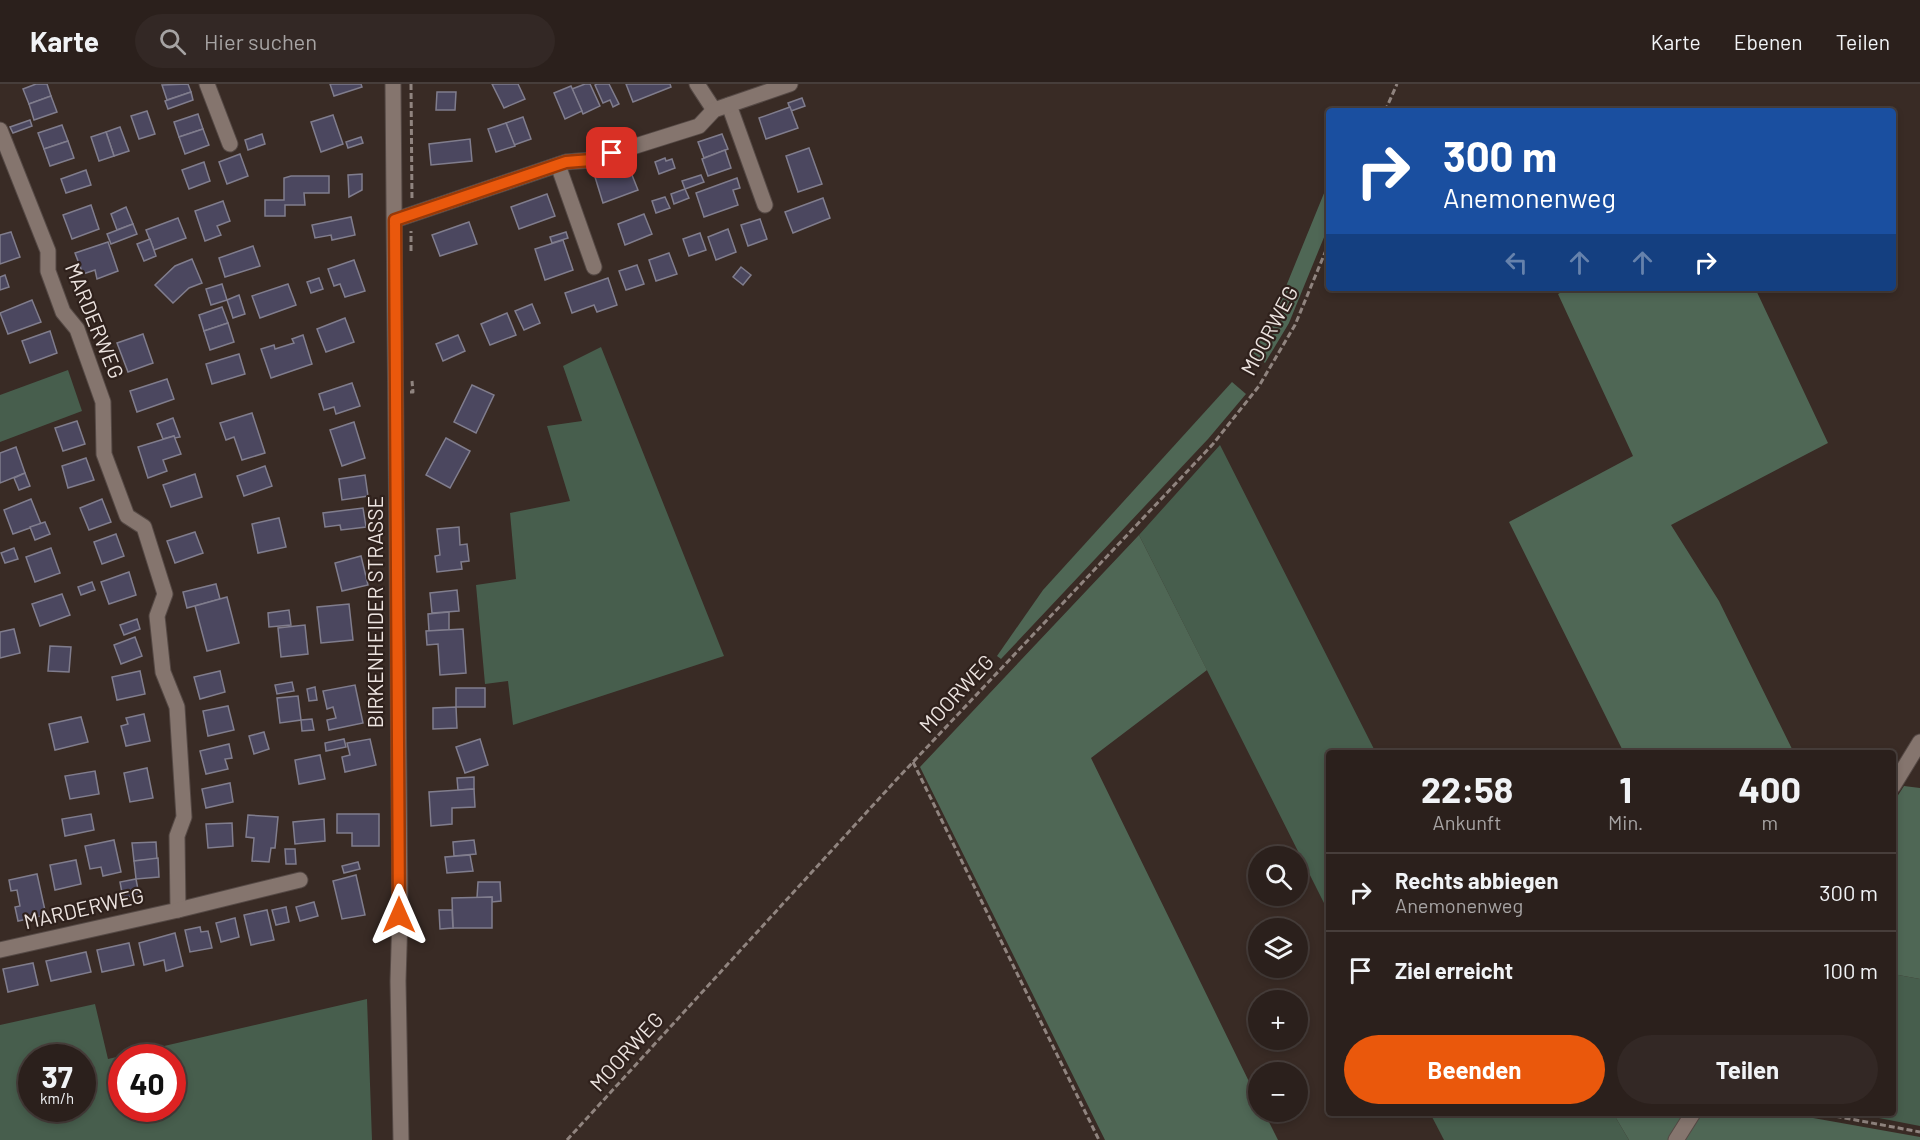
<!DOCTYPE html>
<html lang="de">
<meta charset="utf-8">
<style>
body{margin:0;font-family:Barlow,sans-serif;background:#332825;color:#f1f3f6;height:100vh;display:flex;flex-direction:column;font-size:22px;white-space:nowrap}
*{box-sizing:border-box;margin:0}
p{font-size:20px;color:#a6a3a3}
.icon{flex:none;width:33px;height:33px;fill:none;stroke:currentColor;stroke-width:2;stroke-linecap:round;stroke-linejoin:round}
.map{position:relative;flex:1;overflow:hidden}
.panel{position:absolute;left:1326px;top:666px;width:570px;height:366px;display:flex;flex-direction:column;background:#2b201c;border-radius:6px;box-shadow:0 3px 9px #0003,0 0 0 2px #473e3b}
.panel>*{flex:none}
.guide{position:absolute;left:1326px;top:24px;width:570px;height:183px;border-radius:6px;box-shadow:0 3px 9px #0003,0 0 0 2px #473e3b;background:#1a4fa0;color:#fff;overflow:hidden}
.tools{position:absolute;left:1248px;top:762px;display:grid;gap:12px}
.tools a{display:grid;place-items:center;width:60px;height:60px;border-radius:50%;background:#2b201c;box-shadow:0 3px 9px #0003,0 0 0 2px #473e3b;font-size:30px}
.speed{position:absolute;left:18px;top:960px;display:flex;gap:12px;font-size:30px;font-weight:700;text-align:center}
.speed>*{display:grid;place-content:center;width:78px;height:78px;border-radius:50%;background:#2b201c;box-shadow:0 3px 9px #0003,0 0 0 2px #473e3b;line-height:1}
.speed small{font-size:15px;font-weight:400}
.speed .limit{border:9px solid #d22;background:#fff;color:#111}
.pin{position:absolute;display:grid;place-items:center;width:51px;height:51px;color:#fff;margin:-26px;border-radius:12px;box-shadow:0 3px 9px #0006}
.me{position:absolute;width:66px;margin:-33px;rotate:0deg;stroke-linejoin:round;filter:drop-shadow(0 0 4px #0008)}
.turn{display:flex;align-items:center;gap:21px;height:126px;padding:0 18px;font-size:27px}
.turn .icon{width:78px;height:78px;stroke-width:2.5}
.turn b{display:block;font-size:42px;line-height:51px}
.lanes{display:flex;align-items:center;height:57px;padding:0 18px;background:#0003;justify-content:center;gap:30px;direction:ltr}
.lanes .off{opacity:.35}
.eta{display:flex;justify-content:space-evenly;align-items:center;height:102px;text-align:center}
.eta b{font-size:36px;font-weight:700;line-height:42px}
.primary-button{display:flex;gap:12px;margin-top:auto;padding:12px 18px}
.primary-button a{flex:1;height:69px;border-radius:36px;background:#ea580c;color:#fff;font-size:24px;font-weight:700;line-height:69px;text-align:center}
.primary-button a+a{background:#332825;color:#f1f3f6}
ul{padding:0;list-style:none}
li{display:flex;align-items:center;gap:18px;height:78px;padding:0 18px;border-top:2px solid #473e3b}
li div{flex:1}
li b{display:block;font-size:22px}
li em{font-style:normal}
header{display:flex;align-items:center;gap:36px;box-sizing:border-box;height:84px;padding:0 30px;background:#2b201c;border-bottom:2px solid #473e3b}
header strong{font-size:28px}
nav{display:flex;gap:33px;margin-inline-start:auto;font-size:21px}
.search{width:420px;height:54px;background:#332825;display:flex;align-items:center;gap:15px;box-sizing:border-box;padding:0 21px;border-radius:33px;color:#a6a3a3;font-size:22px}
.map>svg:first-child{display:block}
.green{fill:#475e4d;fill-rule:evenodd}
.forest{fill:#4f6755}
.building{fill:#4b475f;stroke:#807d8d;stroke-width:1.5}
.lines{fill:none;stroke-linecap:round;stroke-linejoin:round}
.minor-casing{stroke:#554945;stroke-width:17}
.path{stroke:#90847f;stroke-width:3;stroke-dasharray:6 3;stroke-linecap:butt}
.minor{stroke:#85756e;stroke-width:15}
.route-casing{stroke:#983908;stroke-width:15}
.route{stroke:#ea580c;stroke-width:10}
.labels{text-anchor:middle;stroke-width:4.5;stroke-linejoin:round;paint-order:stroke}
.street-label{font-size:21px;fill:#ede4e0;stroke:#2f211c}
</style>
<header>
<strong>Karte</strong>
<div class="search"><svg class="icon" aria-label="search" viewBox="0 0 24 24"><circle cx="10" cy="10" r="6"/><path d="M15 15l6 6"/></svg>Hier suchen</div>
<nav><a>Karte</a><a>Ebenen</a><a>Teilen</a></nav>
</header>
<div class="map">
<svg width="1920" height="1056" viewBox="0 0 1920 1056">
<rect width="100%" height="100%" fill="#392b25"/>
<g class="green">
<path d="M601,263l123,309 -211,69 -5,-44 -23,3 -9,-99 40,-6 -6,-66 60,-12 -23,-75 35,-5 -19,-55z"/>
<path d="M68,286l14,41 -82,31v-47z"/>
<path d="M1220,361l156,308h-47v160l-190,-378z"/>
<path d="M1893,890l27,5v147l-67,-13h40z"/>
<path d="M367,915l5,141h-372v-115l95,-21 13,55zM32,974h50v50h-50zM122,974h50v50h-50z"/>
<path d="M1430,1029h183l16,27h-185z"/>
</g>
<g class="forest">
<path d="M1329,97v44l-40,98 -24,40 -13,-11 26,-46z"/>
<path d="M1569,204h186l73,155 -157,82 48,76 75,152h-170l-115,-231 124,-66 -75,-162z"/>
<path d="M1232,298l14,12 -38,45 -207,220 -4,-3 46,-66z"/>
<path d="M1139,451l68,135 -116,88 167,342v12h6l14,28h-173l-185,-373z"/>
<path d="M1904,702l16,2v191l-27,-5v-171z"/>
<path d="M1613,1029h172l135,24v3h-291z"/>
</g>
<g class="building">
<path d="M36,0h11l4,12 -22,8 -6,-15z"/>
<path d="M188,0l3,8 -24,8 -5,-15z"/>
<path d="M330,0h31l1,3 -28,9z"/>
<path d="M492,0h26l7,15 -21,9z"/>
<path d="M585,0h5l10,22 -17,8 -11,-25z"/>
<path d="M597,0h12l10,20 -6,3 -3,-7 -7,3 -8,-18z"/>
<path d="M626,0h44l1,3 -38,15z"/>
<path d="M571,2l11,25 -17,8 -11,-26z"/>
<path d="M191,8l2,8 -25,9 -3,-8z"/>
<path d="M437,8h19l-1,18h-19z"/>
<path d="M51,12l6,16 -23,8 -5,-16z"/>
<path d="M802,14l3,8 -14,5 -3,-8z"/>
<path d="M790,23l8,21 -32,11 -7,-21z"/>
<path d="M147,27l8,23 -16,5 -8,-23z"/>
<path d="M198,30l5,15 -24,8 -5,-15z"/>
<path d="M333,31l10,29 -22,8 -10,-30z"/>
<path d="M523,33l8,22 -17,6 -8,-22z"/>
<path d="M30,36l2,6 -19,7 -3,-6z"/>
<path d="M506,39l9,23 -19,6 -8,-23z"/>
<path d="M62,41l6,16 -24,8 -6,-16z"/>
<path d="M120,43l9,24 -15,5 -8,-24z"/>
<path d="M203,45l6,16 -24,9 -6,-17z"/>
<path d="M106,48l8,24 -15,5 -8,-24z"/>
<path d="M262,50l3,10 -17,6 -3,-10z"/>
<path d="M722,50l6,15 -24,9 -6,-16z"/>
<path d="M361,53l2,6 -15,5 -2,-6z"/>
<path d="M470,55l2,22 -41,4 -2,-21z"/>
<path d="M68,57l6,17 -24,8 -6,-17z"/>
<path d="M809,64l13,36 -24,8 -12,-36z"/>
<path d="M725,66l6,18 -23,8 -6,-17z"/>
<path d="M240,70l8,22 -21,8 -8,-22z"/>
<path d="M665,74l1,3 6,-2 3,9 -16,6 -4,-12z"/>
<path d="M204,78l6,19 -21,8 -7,-19z"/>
<path d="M628,81l10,25 -35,13 -8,-26z"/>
<path d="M86,86l5,15 -25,8 -5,-14z"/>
<path d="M362,90v16l-13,7 -1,-22z"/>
<path d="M701,91l3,7 -19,7 -3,-8z"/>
<path d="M291,92h38v17h-25l1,12h-20v11h-20v-16h19v-22z"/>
<path d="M737,94l3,10 -7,2 5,15 -34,12 -8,-24z"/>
<path d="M685,105l4,9 -15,6 -3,-10z"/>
<path d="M547,110l8,22 -36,13 -8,-22z"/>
<path d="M665,113l5,11 -14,5 -4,-12z"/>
<path d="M823,114l7,20 -37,15 -8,-21z"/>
<path d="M223,117l7,20 -13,5 4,9 -16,6 -10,-30z"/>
<path d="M91,121l8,24 -27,10 -9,-24z"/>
<path d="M126,123l7,17 -16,6 -6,-16z"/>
<path d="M644,130l8,20 -27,11 -7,-21z"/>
<path d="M351,133l4,18 -23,5 -1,-5 -16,3 -3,-13z"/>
<path d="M178,134l8,20 -32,12 -8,-20z"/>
<path d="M760,135l7,20 -19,7 -7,-21z"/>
<path d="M469,138l8,22 -37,12 -8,-21z"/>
<path d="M133,140l4,10 -26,10 -4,-10z"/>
<path d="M728,145l8,23 -20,8 -8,-23z"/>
<path d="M11,148l9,25 -20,7v-29z"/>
<path d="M566,148l2,6 -16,5 -2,-6z"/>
<path d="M700,149l6,17 -17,6 -6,-17z"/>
<path d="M150,155l6,17 -12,5 -7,-17z"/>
<path d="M563,156l10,30 -28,10 -10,-31z"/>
<path d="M108,158l10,29 -21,8 -2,-9 -12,4 -8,-21z"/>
<path d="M253,162l7,20 -35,11 -6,-19z"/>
<path d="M669,169l8,21 -21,7 -7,-21z"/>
<path d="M192,175l10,24 -13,5 -16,15 -18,-18 20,-19z"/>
<path d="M354,176l11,31 -20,6 -5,-13 -6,2 -6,-17z"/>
<path d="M637,181l7,19 -18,6 -7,-19z"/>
<path d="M741,183l10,8 -8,10 -10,-8z"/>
<path d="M5,191l4,12 -9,3v-13z"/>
<path d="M319,194l4,11 -12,4 -4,-11z"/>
<path d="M608,194l9,27 -20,7 -3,-7 -22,8 -7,-20z"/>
<path d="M222,200l5,16 -16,5 -5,-16z"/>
<path d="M288,200l8,21 -36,13 -8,-22z"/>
<path d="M239,211l6,19 -12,4 -6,-18z"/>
<path d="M32,216l9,22 -33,12 -8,-21z"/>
<path d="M532,220l8,19 -16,7 -9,-19z"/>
<path d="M222,223l6,16 -24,8 -5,-16z"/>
<path d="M507,229l9,22 -26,10 -9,-21z"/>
<path d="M345,234l9,24 -28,10 -9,-23z"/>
<path d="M228,239l6,19 -24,8 -6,-19z"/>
<path d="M50,247l7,22 -27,10 -8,-22z"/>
<path d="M143,250l10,29 -25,9 -11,-29z"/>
<path d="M303,251l9,29 -41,14 -10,-29 13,-4 1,4 19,-6 -2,-4z"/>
<path d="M458,251l7,16 -22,10 -7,-17z"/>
<path d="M239,270l6,20 -33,10 -6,-20z"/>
<path d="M167,295l7,20 -37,13 -7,-21z"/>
<path d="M352,299l8,23 -24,8 -2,-7 -10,3 -5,-16z"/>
<path d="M472,301l22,10 -18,38 -22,-11z"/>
<path d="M252,329l13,40 -23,7 -8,-23 -8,3 -6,-17z"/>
<path d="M173,334l7,19 -5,1 -1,-2 -11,3 -6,-15z"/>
<path d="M77,337l8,23 -22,7 -8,-23z"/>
<path d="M354,338l11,36 -23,8 -12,-36z"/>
<path d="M174,352l7,18 -18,6 4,11 -19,7 -10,-31z"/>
<path d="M446,354l24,13 -20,37 -24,-13z"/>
<path d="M16,363l9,26 -25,10v-30z"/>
<path d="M86,374l8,22 -26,8 -6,-22z"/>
<path d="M265,382l7,20 -28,10 -7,-20z"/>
<path d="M25,389l5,13 -11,4 -5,-12z"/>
<path d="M195,390l7,23 -31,10 -8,-22z"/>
<path d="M365,391l3,21 -26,4 -3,-21z"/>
<path d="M31,415l10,25 -28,10 -9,-24z"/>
<path d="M102,415l9,23 -22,8 -9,-22z"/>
<path d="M363,424l3,19 -25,3 -1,-5 -15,2 -2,-14z"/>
<path d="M279,434l7,29 -28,6 -6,-29z"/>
<path d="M45,438l5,12 -15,6 -5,-13z"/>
<path d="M459,443l1,18 7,-1 2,17 -8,1 1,7 -25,3 -2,-16 5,-1 -3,-26z"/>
<path d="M195,448l8,21 -28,10 -8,-22z"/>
<path d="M116,450l8,22 -22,8 -8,-22z"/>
<path d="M14,464l4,11 -13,4 -4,-10z"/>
<path d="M51,464l9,25 -25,9 -9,-25z"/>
<path d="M361,472l7,29 -26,6 -7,-28z"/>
<path d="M129,488l7,23 -27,9 -8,-22z"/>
<path d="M92,498l3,8 -14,5 -3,-8z"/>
<path d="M216,500l4,15 -33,9 -4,-16z"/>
<path d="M457,506l2,21 -27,2 -2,-20z"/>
<path d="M62,510l8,21 -30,11 -8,-22z"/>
<path d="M227,513l12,46 -32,8 -12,-45z"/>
<path d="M349,520l4,36 -32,3 -4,-36z"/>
<path d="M289,526l2,15 -22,2 -1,-14z"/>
<path d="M449,528v18l-20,1 -1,-17z"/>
<path d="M137,535l3,10 -16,6 -4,-10z"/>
<path d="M305,541l3,29 -27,3 -3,-29z"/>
<path d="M14,545l6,24 -20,5v-26z"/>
<path d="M463,545l3,44 -26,2 -2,-31 -11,1 -1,-14z"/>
<path d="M135,553l7,19 -21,8 -7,-19z"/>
<path d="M50,562l21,1 -2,25 -21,-1z"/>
<path d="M140,587l5,23 -28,6 -5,-23z"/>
<path d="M220,587l5,21 -25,7 -6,-22z"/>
<path d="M292,598l2,9 -17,3 -2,-9z"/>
<path d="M355,601l8,38 -34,7 -2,-10 9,-2 -3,-11 -6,2 -4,-18z"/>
<path d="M315,603l2,13 -8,1 -2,-12z"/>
<rect x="456" y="604" width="29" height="19"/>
<path d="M298,612l3,24 -21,3 -3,-25z"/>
<path d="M228,622l6,24 -26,6 -5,-25z"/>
<path d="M456,623l1,21 -24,1v-21z"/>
<path d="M144,630l6,27 -24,5 -5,-20 7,-2 -2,-6z"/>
<path d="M81,633l7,25 -33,8 -6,-26z"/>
<path d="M312,635l2,11 -12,1 -1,-11z"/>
<path d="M264,648l5,17 -15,5 -5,-18z"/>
<path d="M344,655l2,8 -20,4 -1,-8z"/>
<path d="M370,655l6,26 -31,7 -3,-15 8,-2 -3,-12z"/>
<path d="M480,655l8,26 -23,8 -9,-26z"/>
<path d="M229,660l3,14 -7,1 3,10 -22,5 -6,-23z"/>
<path d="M320,671l5,24 -26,5 -4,-24z"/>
<path d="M147,684l6,30 -23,4 -6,-29z"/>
<path d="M95,687l4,23 -29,5 -5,-23z"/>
<path d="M474,693v12l-16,1 -1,-12z"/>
<path d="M230,699l3,19 -27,6 -4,-19z"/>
<path d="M474,705l1,18 -23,1v16l-21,2 -2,-34z"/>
<path d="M91,730l3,16 -29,6 -3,-17z"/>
<path d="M337,730h42v32h-27v-13h-15z"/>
<path d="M248,731l30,2 -3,31h-4l-2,14 -17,-1 2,-23 -8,-1z"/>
<path d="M324,735l1,22 -30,3 -2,-22z"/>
<path d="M232,739l1,23 -25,2 -2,-24z"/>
<path d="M114,756l7,32 -18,4 -2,-9 -11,2 -5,-23z"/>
<path d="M474,756l2,14 -22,2 -1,-14z"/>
<path d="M156,758l1,17 -23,2 -2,-18z"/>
<path d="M285,765h10l1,15h-10z"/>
<path d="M470,771l3,16 -26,2 -2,-16z"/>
<path d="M158,774l1,19 -23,2 -2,-18z"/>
<path d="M76,776l5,24 -26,6 -5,-25z"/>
<path d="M358,778l2,7 -16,4 -2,-7z"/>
<path d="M37,790l9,41 -28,6 -3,-14 5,-1 -3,-16 -6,1 -2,-11z"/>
<path d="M356,791l9,40 -23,4 -9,-38z"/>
<path d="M136,795l3,16 -16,3 -3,-16z"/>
<path d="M478,798h22l1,19 -9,1v-5l-15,1z"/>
<path d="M492,813v31h-39l-1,-30z"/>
<path d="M314,818l4,14 -18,5 -4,-14z"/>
<path d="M286,823l3,15 -13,3 -4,-15z"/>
<path d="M267,826l7,30 -23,5 -7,-30z"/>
<path d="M439,826h13l1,18 -13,1z"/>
<path d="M235,834l4,19 -18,5 -5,-19z"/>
<path d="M200,843l1,5 7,-1 4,17 -22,4 -5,-22z"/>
<path d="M175,849l8,33 -17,5 -2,-11 -20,5 -5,-22z"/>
<path d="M129,859l5,22 -32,7 -5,-22z"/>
<path d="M86,868l5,20 -40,9 -5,-20z"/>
<path d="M33,879l5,22 -30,7 -5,-23z"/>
</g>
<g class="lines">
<defs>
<g id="minor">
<path d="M207,0l23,60"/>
<path d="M393,0l7,831 -2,66 3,159"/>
<path d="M697,0l17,26"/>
<path d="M729,21l36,100"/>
<path d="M0,46l48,121v20l15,41 14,17 26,73 1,52 23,62 17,11 21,67 -8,22 6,56 14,35 7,110 -7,19 1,74 -178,40"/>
<path d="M558,81l36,102"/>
<path d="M395,136l171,-58 25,-2 108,-34 15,-16 76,-26"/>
<path d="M1893,702l27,-44"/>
<path d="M178,826l122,-30"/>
<path d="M1676,1056l17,-27"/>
</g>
</defs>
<use href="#minor" class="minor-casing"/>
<g class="path">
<path d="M411,0l1,116"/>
<path d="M1385,27l12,-27"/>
<path d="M411,167v-20"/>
<path d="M410,308h3l-1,-11"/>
<path d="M913,678l186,378"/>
<path d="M1818,1029l102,19"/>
<path d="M567,1056l330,-361 316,-335 46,-58 36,-61 34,-82"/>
</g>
<use href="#minor" class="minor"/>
</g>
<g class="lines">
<defs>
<path id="route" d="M399,831l-4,-695 171,-58 25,-2 21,-7"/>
</defs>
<use href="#route" class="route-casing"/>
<use href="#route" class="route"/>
</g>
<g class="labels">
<g class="street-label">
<text transform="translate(94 237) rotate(68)" y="7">MARDERWEG</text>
<text transform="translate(1270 247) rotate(-62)" y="7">MOORWEG</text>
<text transform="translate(376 528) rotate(-90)" y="7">BIRKENHEIDER STRASSE</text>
<text transform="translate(957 610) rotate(-47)" y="7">MOORWEG</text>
<text transform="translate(84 825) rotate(-13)" y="7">MARDERWEG</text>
<text transform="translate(627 968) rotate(-48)" y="7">MOORWEG</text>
</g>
</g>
</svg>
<div class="tools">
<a><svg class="icon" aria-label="search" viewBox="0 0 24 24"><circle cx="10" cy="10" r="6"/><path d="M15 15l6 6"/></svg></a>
<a><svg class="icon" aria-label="layers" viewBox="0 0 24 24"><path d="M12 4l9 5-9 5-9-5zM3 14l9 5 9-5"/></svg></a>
<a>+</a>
<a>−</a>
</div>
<div class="speed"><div>37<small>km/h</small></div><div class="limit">40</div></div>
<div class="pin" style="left:612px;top:69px;background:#d93025"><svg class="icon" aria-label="arrive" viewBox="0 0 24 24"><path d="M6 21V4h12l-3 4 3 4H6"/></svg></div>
<svg class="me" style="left:399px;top:831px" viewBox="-20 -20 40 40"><path d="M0-17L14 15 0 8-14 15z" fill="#ea580c" stroke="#fff" stroke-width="4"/></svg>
<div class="guide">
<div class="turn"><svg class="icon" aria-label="right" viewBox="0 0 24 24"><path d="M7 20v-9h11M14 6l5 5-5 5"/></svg><div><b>300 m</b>Anemonenweg</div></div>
<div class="lanes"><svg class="icon off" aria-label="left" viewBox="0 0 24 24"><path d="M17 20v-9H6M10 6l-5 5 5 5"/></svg><svg class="icon off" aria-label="ahead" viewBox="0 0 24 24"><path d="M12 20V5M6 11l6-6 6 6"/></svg><svg class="icon off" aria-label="ahead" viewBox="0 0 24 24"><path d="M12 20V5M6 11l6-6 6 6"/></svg><svg class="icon" aria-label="right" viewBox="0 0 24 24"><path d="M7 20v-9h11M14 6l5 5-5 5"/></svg></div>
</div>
<section class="panel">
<div class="eta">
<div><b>22:58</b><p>Ankunft</p></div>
<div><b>1</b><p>Min.</p></div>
<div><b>400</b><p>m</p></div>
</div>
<ul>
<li><svg class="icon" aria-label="right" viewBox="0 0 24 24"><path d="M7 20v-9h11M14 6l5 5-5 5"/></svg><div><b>Rechts abbiegen</b><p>Anemonenweg</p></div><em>300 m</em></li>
<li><svg class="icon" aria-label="arrive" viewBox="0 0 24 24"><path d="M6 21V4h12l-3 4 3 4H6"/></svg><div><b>Ziel erreicht</b></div><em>100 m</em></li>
</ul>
<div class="primary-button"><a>Beenden</a><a>Teilen</a></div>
</section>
</div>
